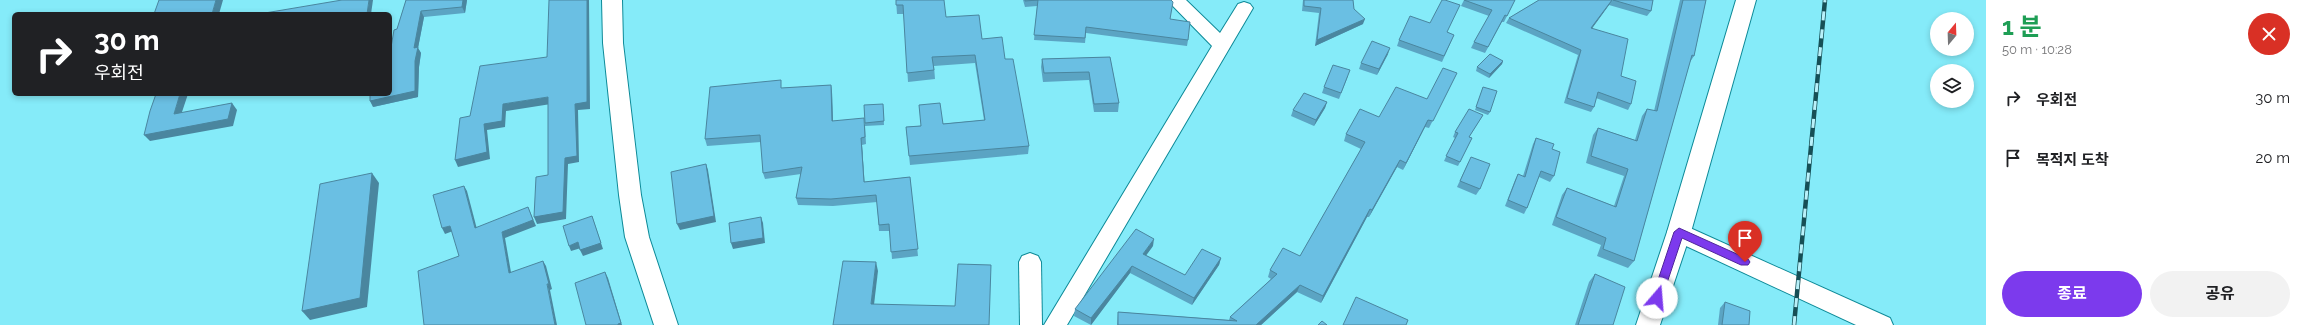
<!DOCTYPE html>
<html lang="ko">
<meta charset="utf-8">
<style>
body{margin:0;font-family:Raleway,"Noto Sans KR",sans-serif;background:#f2f2f2;color:#202124;height:100vh;display:flex;flex-direction:column;font-size:15px;white-space:nowrap}
*{box-sizing:border-box;margin:0}
p{font-size:13px;color:#757577}
.icon{flex:none;width:22px;height:22px;fill:none;stroke:currentColor;stroke-width:2;stroke-linecap:round;stroke-linejoin:round}
.map{position:relative;flex:1;overflow:hidden}
.drawer{display:flex;flex-direction:column;background:#fff;width:320px}
.drawer>*{flex:none}
.banner{position:absolute;left:12px;top:12px;width:380px;height:84px;border-radius:6px;box-shadow:0 2px 6px #0003;background:#202124;color:#fff;overflow:hidden}
.needle{width:26px;rotate:19deg}
.fabs{position:absolute;left:1930px;top:12px;display:grid;gap:8px}
.fabs a{display:grid;place-items:center;width:44px;height:44px;border-radius:50%;background:#fff;box-shadow:0 2px 6px #0003;font-size:20px}
.pin{position:absolute;display:grid;place-items:center;width:34px;height:34px;color:#fff;margin:-41px -17px;border-radius:50% 50% 50% 0;rotate:-45deg;box-shadow:0 0 4px #0007}
.pin .icon{rotate:45deg}
.me{position:absolute;width:44px;margin:-22px;rotate:18deg;stroke-linejoin:round;filter:drop-shadow(0 0 3px #0008)}
.turn{display:flex;align-items:center;gap:14px;height:84px;padding:0 16px;font-size:18px}
.turn .icon{width:52px;height:52px;stroke-width:2.5}
.turn b{display:block;font-size:28px;line-height:34px}
.round{display:grid;place-items:center;flex:none;width:42px;height:42px;border-radius:21px;background:#f2f2f2}
.overview{display:flex;align-items:center;justify-content:space-between;height:68px;padding:0 16px}
h1{font-size:24px;font-weight:700;line-height:30px;color:#1e9e55}
.action{display:flex;gap:8px;margin-top:auto;padding:8px 16px}
.action a{flex:1;height:46px;border-radius:24px;background:#7c3aed;color:#fff;font-size:16px;font-weight:700;line-height:46px;text-align:center}
.action a+a{background:#f2f2f2;color:#202124}
ul{padding:0;list-style:none}
li{display:flex;align-items:center;gap:12px;height:60px;padding:0 16px}
li div{flex:1}
li b{display:block;font-size:15px}
li em{font-style:normal}
main{display:flex;flex:1;min-height:0}
.map>svg:first-child{display:block}
.lines{fill:none;stroke-linecap:round;stroke-linejoin:round}
.street-casing{stroke:#0d8a98;stroke-width:2}
.secondary-casing{stroke:#0d8a98;stroke-width:2}
.primary-casing{stroke:#0d8a98;stroke-width:2}
.street{fill:#fff;fill-rule:evenodd}
.secondary{fill:#fff;fill-rule:evenodd}
.primary{fill:#fff;fill-rule:evenodd}
.rail-casing{stroke:#164f56;stroke-width:4.5}
.rail{stroke:#b9f1fa;stroke-width:3;stroke-dasharray:9;stroke-linecap:butt}
.wall{fill:#5ba4c3}
.shaded-wall{fill:#4a869f}
.building{fill:#6abfe3;stroke:#4a869f}
.route{fill:#7c3aed;stroke:#51269a}
</style>
<main>
<div class="map">
<svg width="1986" height="325" viewBox="0 0 1986 325">
<rect width="100%" height="100%" fill="#85ebf9"/>
<g class="lines">
<defs>
<g id="street">
<path d="M1167,0h19l34,33 18,-29 6,-2 6,2 3,4 -186,317h-23l168,-279z"/>
<path d="M1030,253l8,3 3,6 1,63h-22l-1,-63 3,-6z"/>
</g>
<g id="secondary">
<path d="M602,0h20l1,43 18,152 8,42 29,88h-24l-29,-88 -6,-42 -16,-152z"/>
<path d="M1736,0h20l-65,232 -31,93h-24l31,-93z"/>
</g>
<path id="primary" d="M1679,223l211,95 3,7h-37l-185,-86 -4,-7 4,-7z"/>
</defs>
<use href="#street" class="street-casing"/>
<use href="#secondary" class="secondary-casing"/>
<use href="#primary" class="primary-casing"/>
<use href="#street" class="street"/>
<use href="#secondary" class="secondary"/>
<use href="#primary" class="primary"/>
<defs>
<path id="rail" d="M1794,325l31,-325"/>
</defs>
<use href="#rail" class="rail-casing"/>
<use href="#rail" class="rail"/>
</g>
<g class="wall">
<path d="M406,0h61l-2,13 -41,4 -6,31 3,5 -2,14 -1,30 -45,10 17,-13 7,-65z"/>
<path d="M896,0l50,17 36,22 23,20 24,87 -1,8 -118,11 -4,-38 78,-7 -9,-57 -41,3 1,13 -27,3 -4,-68h-7z"/>
<path d="M1023,0h148l-1,19 18,21 -1,6 -101,-13 -1,10 -51,-3 3,-34 -12,1z"/>
<path d="M1303,0h50l1,9 9,15 -48,22 4,-33 -17,-2z"/>
<path d="M1464,0h51l-11,22h-2l-17,31 -14,-5 3,-6 15,-26 -28,-10z"/>
<path d="M1539,0h114l-2,11 -4,5 -38,-11 -17,23 29,48 10,28 -3,6 -32,-12 -2,9 -3,5 -27,-9 14,-48 -72,-32 3,-5z"/>
<path d="M1680,0h26l-12,56 -4,6 -56,199 -6,7 -31,-12 4,-11 -49,-20 10,-30 5,-7 47,18 10,-30 -38,-13 7,-28 5,-7 37,12 7,-24 5,-7 7,2z"/>
<path d="M1430,23l17,9 7,3 -12,27 -45,-16 2,-6z"/>
<path d="M1388,54l-11,21 -18,-6 2,-6z"/>
<path d="M1110,57l9,46 -1,9h-24l-5,-32 -46,2 -2,-15 1,-8z"/>
<path d="M1503,61l-1,3 -13,14 -13,-7 1,-4z"/>
<path d="M1457,73l-28,55 -4,-1 -22,43 -6,-3 -28,50h-2l-46,86 -24,-11 -36,33h-144l1,-13 111,8 1,-3 41,-38 -3,-2 2,-7 30,-14 61,-107 -17,-8 2,-7 33,-17 48,-18z"/>
<path d="M1348,76l-9,23 -17,-6 2,-6z"/>
<path d="M831,85l1,7 1,29 32,4 1,19 -4,1 2,37 46,-5 8,79 -26,3 -2,-28h-11l-2,-29 -44,4 -35,-1 -2,-7 5,-24 -36,5 -2,-6 -2,-31 -54,4 -2,-7 77,-51z"/>
<path d="M1483,87l7,25 -2,3 -13,-5z"/>
<path d="M1327,102l-2,6 -11,18 -23,-10 2,-6z"/>
<path d="M883,104l1,21 -19,1v-3z"/>
<path d="M1483,115l-14,22 3,1 -14,28 -14,-5 11,-23 -2,-1 2,-5z"/>
<path d="M1536,138l16,11 2,27 -4,6 -11,-5 -12,31 -3,6 -19,-8 10,-26 3,-6 5,2 10,-32z"/>
<path d="M1468,163l12,26 -4,6 -19,-8z"/>
<path d="M1153,246l-7,9 39,20 36,-17 -2,7 -27,40 -62,-32 -39,52 -17,-9 1,-7z"/>
<path d="M1595,274l18,51h-38l14,-43z"/>
<path d="M1725,302l24,23h-31l2,-17z"/>
</g>
<g class="shaded-wall">
<path d="M216,0h7l-4,14h-7z"/>
<path d="M369,0h4l-2,14h-4z"/>
<path d="M463,0h4l-2,13 -3,-6z"/>
<path d="M587,0h2l1,109 -12,1 1,52 -11,2 -2,55 -29,5 -3,-7 31,-59 10,-54z"/>
<path d="M1612,0l-3,5 -21,29 3,-6z"/>
<path d="M421,11l3,6 -6,31 3,5 -2,14 -1,30 -45,10 -3,-6 44,-53z"/>
<path d="M1365,19l-2,5 -48,22 2,-6z"/>
<path d="M1390,48l-2,6 -11,21 2,-6z"/>
<path d="M1503,61l-1,3 -13,14 1,-4z"/>
<path d="M831,85l1,7 1,36 -1,-7z"/>
<path d="M180,94h8l-9,27 -5,-7z"/>
<path d="M548,97l3,7 -45,7 -1,16 -18,3 3,29 -32,8 -3,-7 29,-36 19,-20z"/>
<path d="M1327,102l-2,6 -11,18 2,-6z"/>
<path d="M232,103l5,7 -4,16 -83,15 -6,-6z"/>
<path d="M1428,120l-3,7 -22,43 3,-7z"/>
<path d="M861,138l1,7 3,44 -1,-7z"/>
<path d="M1400,160l-3,7 -28,50 3,-7z"/>
<path d="M706,164l2,6 8,52 -36,8 -3,-6z"/>
<path d="M372,173l7,10 -12,124 -57,13 -8,-9z"/>
<path d="M464,186l3,5 11,42 -3,-5z"/>
<path d="M528,207l8,19 -31,12 7,40 -3,-5 -7,-41z"/>
<path d="M1370,209l-3,8 -46,86 2,-7z"/>
<path d="M592,216l11,33 -20,7 -3,-6z"/>
<path d="M761,217l2,6 2,20 -32,6 -2,-6z"/>
<path d="M450,226l3,5 -8,3 -3,-6z"/>
<path d="M1154,239l-1,7 -11,15 1,-7z"/>
<path d="M578,242l3,6 -10,3 -2,-5z"/>
<path d="M1221,258l-2,7 -27,40 2,-7z"/>
<path d="M543,261l3,5 6,23 -2,1 7,35h-2z"/>
<path d="M876,262l2,9 -5,42 -2,-9z"/>
<path d="M1132,266l-2,7 -39,52v-7z"/>
<path d="M605,272l3,6 14,47h-4z"/>
<path d="M1300,285l-3,7 -36,33h-5z"/>
</g>
<g class="building">
<path d="M159,0h57l-4,14h-58z"/>
<path d="M342,0h27l-2,14h-108z"/>
<path d="M406,0h57l-1,7 -41,4 -7,37 4,-1 -3,14v30l-45,10v-7h20v-41l4,-23 3,-1z"/>
<path d="M549,0h38v102l-12,2 2,52 -12,2 -2,54 -29,5 2,-40 12,-2v-78l-45,7 -1,17 -18,3 3,28 -32,8 5,-42 10,-2 10,-50 67,-9z"/>
<path d="M896,0h48l2,17 33,-2 3,24 20,-2 3,22h8l16,87 -120,10 -3,-29 15,-1 -2,-21 21,-2 3,21 42,-4 -10,-65 -43,2 2,13 -27,3 -4,-68h-7z"/>
<path d="M1025,0h146l2,2 -3,17 20,3 -2,18 -102,-13 -1,11 -51,-3 4,-35 -13,1z"/>
<path d="M1304,0h49l1,9 11,10 -48,21 4,-32 -17,-2z"/>
<path d="M1442,0h3l15,5 -13,27 7,3 -10,21 -45,-16 11,-24 20,7z"/>
<path d="M1464,0h51l-8,16 -2,-1 -17,32 -14,-5 18,-32z"/>
<path d="M1539,0h73l-21,28 37,11 -7,37 15,5 -5,23 -33,-12 -4,15 -27,-9 14,-48 -72,-32z"/>
<path d="M1613,0h40l-2,11z"/>
<path d="M1683,0h23l-12,56 -2,-1 -58,206 -31,-12 3,-11 -50,-21 11,-29 49,19 12,-38 -37,-13 7,-28 39,13 10,-32 10,2z"/>
<path d="M1372,41l18,7 -11,21 -18,-6z"/>
<path d="M1490,54l13,7 -13,13 -13,-7z"/>
<path d="M1110,57l9,46 -25,1 -5,-32 -45,1 -2,-14z"/>
<path d="M1333,65l17,5 -9,23 -17,-6z"/>
<path d="M1443,68l14,5 -24,48 -5,-1 -22,43 -6,-3 -28,50 -2,-1 -47,87 -23,-11 -44,40h-138v-13l119,9 -7,-4 47,-43 -7,-4 13,-22 17,8 65,-114 -19,-8 14,-25 19,8 17,-30 31,12z"/>
<path d="M781,80v8l50,-3 1,36 32,-3 1,19 -4,1 3,44 46,-5 8,72 -27,3 -2,-28 -10,1 -3,-30 -45,4 -35,-1 6,-31 -39,6 -3,-38 -55,4 5,-52z"/>
<path d="M1483,87l14,4 -7,21 -14,-5z"/>
<path d="M1304,93l23,9 -11,18 -23,-10z"/>
<path d="M156,94h24l-6,20 58,-11 -4,16 -84,16 6,-24z"/>
<path d="M883,104l1,17 -19,2 -1,-18z"/>
<path d="M1469,109l14,6 -14,22 3,1 -12,24 -14,-6 12,-23 -3,-1z"/>
<path d="M1536,138l18,6 -2,5 8,3 -6,24 -13,-5 -14,37 -19,-8 10,-26 7,3z"/>
<path d="M1471,157l19,7 -10,25 -20,-8z"/>
<path d="M706,164l8,52 -37,8 -6,-52z"/>
<path d="M372,173l-12,125 -58,13 18,-127z"/>
<path d="M464,186l11,42 53,-21 5,13 -31,12 7,41 34,-12 6,23h-2l8,41h-131l-6,-54 41,-15 -9,-30 -8,2 -9,-33z"/>
<path d="M592,216l9,27 -21,7 -2,-8 -9,4 -6,-20z"/>
<path d="M761,217l2,21 -32,5 -2,-20z"/>
<path d="M1136,229l18,10 -11,15 42,21 17,-26 19,9 -27,40 -62,-32 -41,52 -16,-9z"/>
<path d="M843,261l33,1 -5,42 84,2 3,-42 33,1 -2,60h-156z"/>
<path d="M605,272l16,51 -3,1v1h-32l-11,-42z"/>
<path d="M1595,274l30,13 -12,38h-35z"/>
<path d="M1356,297l52,23 -2,5h-63z"/>
<path d="M1725,302l25,9 -1,14h-27z"/>
<path d="M1322,321l5,4h-9z"/>
</g>
<path class="route" d="M1679,228l69,31 2,3 -2,3h-7l-59,-27 -20,60 -5,5 -3,-2 -2,-3 22,-66z"/>
</svg>
<div class="fabs">
<a><svg class="needle" viewBox="-14 -14 28 28"><path d="M0-13l5 13h-10z" fill="#e53935"/><path d="M0 13l5-13h-10z" fill="#757577"/></svg></a>
<a><svg class="icon" aria-label="layers" viewBox="0 0 24 24"><path d="M12 4l9 5-9 5-9-5zM3 14l9 5 9-5"/></svg></a>
</div>
<div class="pin" style="left:1745px;top:262px;background:#d93025"><svg class="icon" aria-label="arrive" viewBox="0 0 24 24"><path d="M6 21V4h12l-3 4 3 4H6"/></svg></div>
<svg class="me" style="left:1657px;top:298px" viewBox="-20 -20 40 40"><circle r="19" fill="#fff"/><path d="M0-13L10 11 0 6-10 11z" fill="#7c3aed"/></svg>
<div class="banner">
<div class="turn"><svg class="icon" aria-label="right" viewBox="0 0 24 24"><path d="M7 20v-9h11M14 6l5 5-5 5"/></svg><div><b>30 m</b>우회전</div></div>
</div>
</div>
<section class="drawer">
<div class="overview"><div><h1>1 분</h1><p>50 m · 10:28</p></div><a class="round" style="background:#d93025;color:#fff"><svg class="icon" aria-label="close" viewBox="0 0 24 24"><path d="M6 6l12 12M18 6L6 18"/></svg></a></div>
<ul>
<li><svg class="icon" aria-label="right" viewBox="0 0 24 24"><path d="M7 20v-9h11M14 6l5 5-5 5"/></svg><div><b>우회전</b></div><em>30 m</em></li>
<li><svg class="icon" aria-label="arrive" viewBox="0 0 24 24"><path d="M6 21V4h12l-3 4 3 4H6"/></svg><div><b>목적지 도착</b></div><em>20 m</em></li>
</ul>
<div class="action"><a>종료</a><a>공유</a></div>
</section>
</main>
